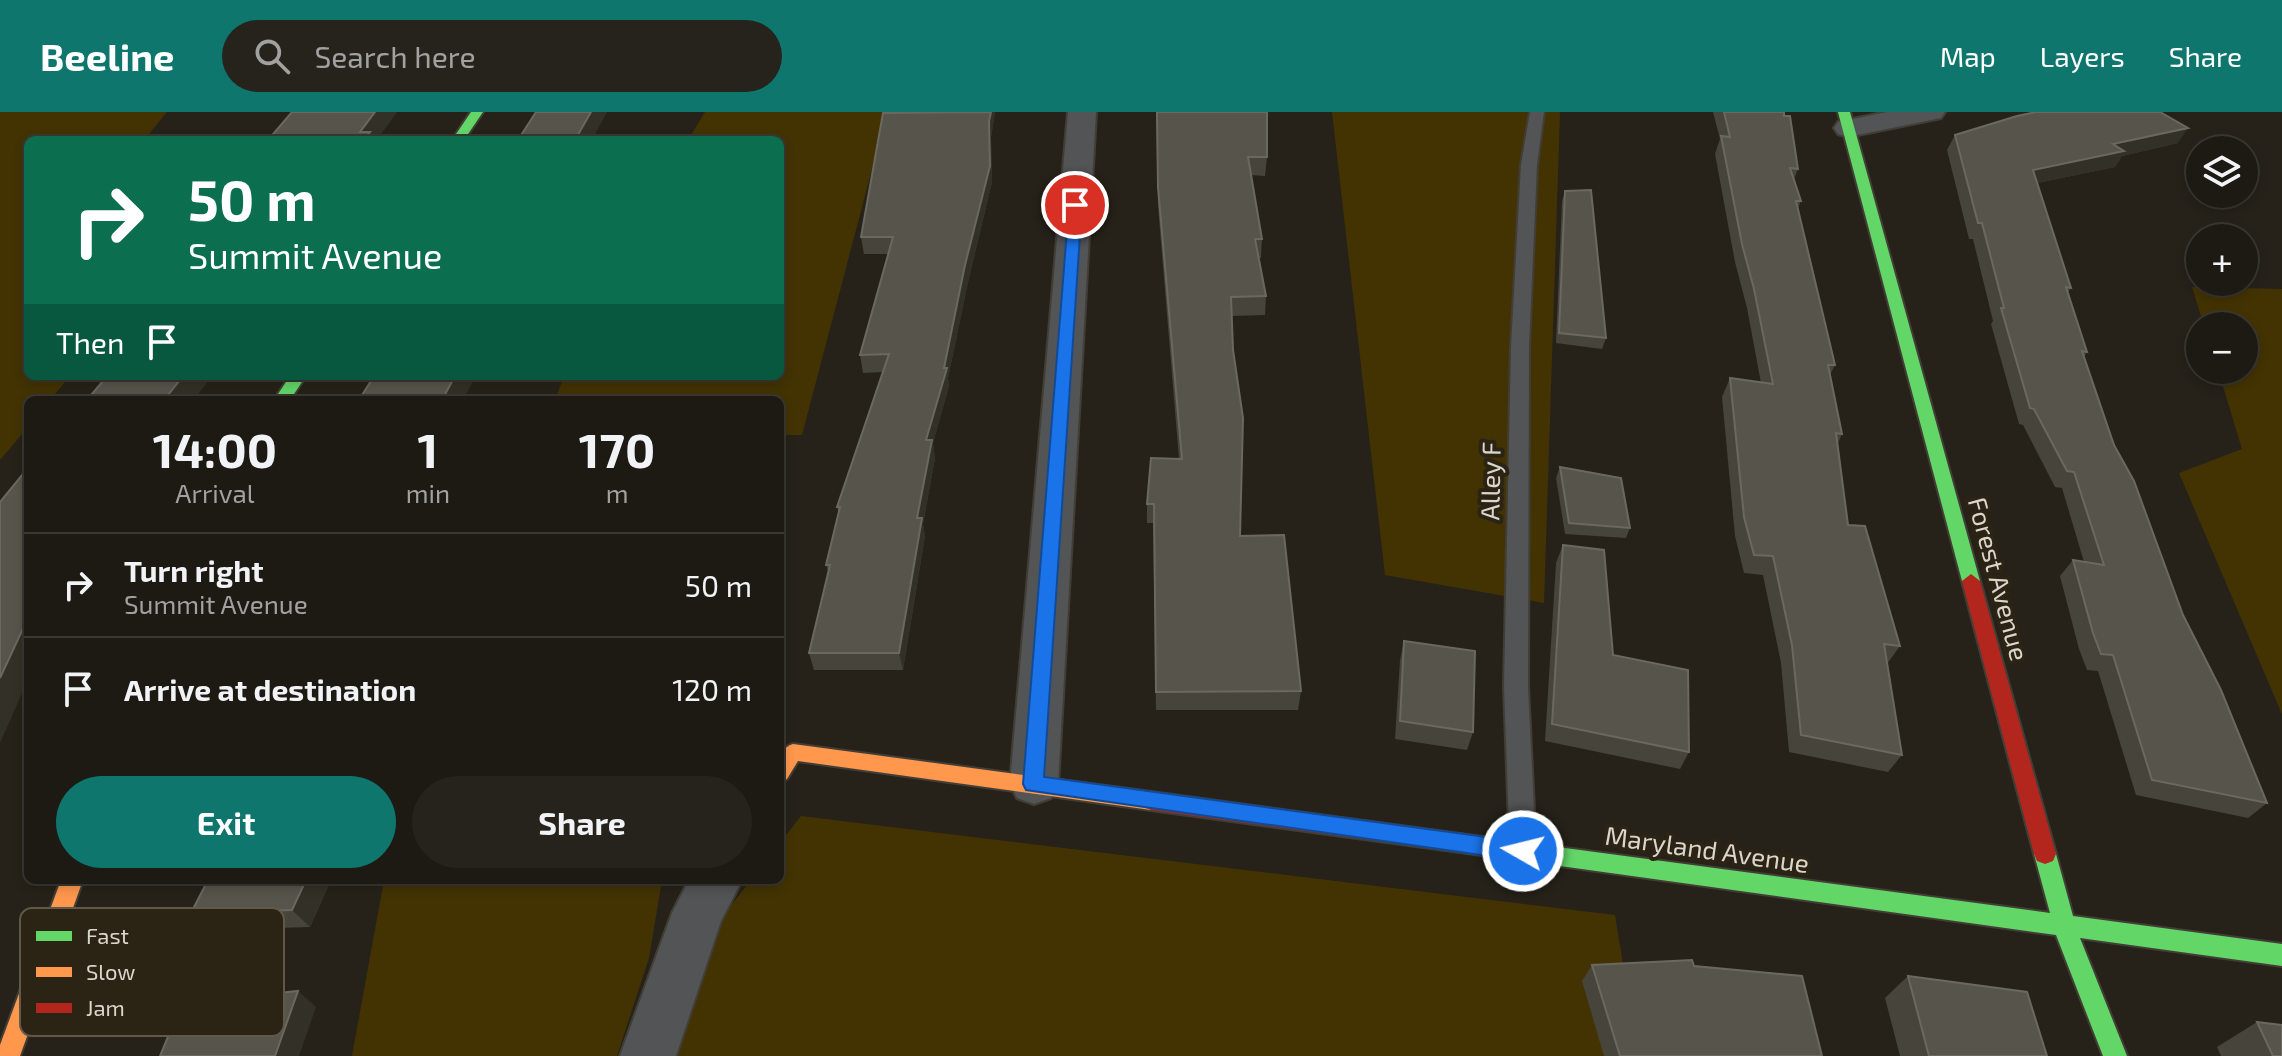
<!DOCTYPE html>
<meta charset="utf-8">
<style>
body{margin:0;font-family:"Exo 2",sans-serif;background:#25231c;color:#f1f3f6;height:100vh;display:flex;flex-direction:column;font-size:30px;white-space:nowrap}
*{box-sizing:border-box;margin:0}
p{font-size:26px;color:#a0a1a0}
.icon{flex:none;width:44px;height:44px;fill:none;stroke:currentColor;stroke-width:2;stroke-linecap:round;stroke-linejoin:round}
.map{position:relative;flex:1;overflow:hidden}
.drawer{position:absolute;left:24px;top:284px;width:760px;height:488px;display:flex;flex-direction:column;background:#1c1a13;border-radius:12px;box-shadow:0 4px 12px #0003,0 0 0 2px #3a3833}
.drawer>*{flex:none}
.top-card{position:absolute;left:24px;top:24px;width:760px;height:244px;border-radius:12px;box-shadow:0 4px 12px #0003,0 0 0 2px #3a3833;background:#0b6e4f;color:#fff;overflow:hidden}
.buttons{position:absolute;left:2186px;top:24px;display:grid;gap:16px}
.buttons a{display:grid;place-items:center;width:72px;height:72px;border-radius:50%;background:#1c1a13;box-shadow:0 4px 12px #0003,0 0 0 2px #3a3833;font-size:40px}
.pin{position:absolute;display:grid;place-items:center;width:68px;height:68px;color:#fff;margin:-34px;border:4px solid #fff;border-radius:50%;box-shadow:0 2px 8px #0007}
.me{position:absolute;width:88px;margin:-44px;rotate:278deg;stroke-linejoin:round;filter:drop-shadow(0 0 6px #0008)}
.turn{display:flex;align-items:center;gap:28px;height:168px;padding:0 32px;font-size:36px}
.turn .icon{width:104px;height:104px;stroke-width:2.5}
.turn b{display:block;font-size:56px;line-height:68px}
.then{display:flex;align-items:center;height:76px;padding:0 32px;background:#0003;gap:16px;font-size:30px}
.eta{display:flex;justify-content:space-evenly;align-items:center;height:136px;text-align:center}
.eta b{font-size:48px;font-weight:700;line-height:56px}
.primary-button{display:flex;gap:16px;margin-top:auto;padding:16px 32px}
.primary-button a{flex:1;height:92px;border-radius:48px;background:#0f766e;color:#fff;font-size:32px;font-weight:700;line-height:92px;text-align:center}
.primary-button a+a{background:#25231c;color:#f1f3f6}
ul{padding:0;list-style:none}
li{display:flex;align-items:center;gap:24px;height:104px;padding:0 32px;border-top:2px solid #3a3833}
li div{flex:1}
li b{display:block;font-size:30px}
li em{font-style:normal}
header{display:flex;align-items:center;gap:48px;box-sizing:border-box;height:112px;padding:0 40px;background:#0f766e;color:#fff}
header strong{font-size:38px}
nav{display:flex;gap:44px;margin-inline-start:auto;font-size:28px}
.search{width:560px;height:72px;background:#25231c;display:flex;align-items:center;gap:20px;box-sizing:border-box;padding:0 28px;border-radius:44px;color:#a0a1a0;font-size:30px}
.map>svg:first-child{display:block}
.green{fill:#433303}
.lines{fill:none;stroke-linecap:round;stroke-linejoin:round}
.lane-casing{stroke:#423e36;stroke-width:4}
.street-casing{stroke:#423e36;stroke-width:4}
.fast-casing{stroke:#423e36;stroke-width:4}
.slow-casing{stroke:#423e36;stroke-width:4}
.jam-casing{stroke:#423e36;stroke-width:4}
.lane{fill:#535455;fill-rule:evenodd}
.street{fill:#535455;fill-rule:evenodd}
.fast{fill:#63d668;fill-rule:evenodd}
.slow{fill:#ff974d;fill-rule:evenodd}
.jam{fill:#b3261e;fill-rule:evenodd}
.wall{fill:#47443c}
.shaded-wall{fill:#333027}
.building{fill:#57544b;stroke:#6b6860;stroke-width:2}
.route{fill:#1a73e8;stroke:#114b97;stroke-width:2}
.labels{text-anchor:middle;stroke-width:8;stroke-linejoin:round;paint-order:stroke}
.street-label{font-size:26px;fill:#dad6cc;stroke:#2b2414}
.key{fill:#2b2414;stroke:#60594b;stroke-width:2}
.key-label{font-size:22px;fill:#dad6cc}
</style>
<header>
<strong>Beeline</strong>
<div class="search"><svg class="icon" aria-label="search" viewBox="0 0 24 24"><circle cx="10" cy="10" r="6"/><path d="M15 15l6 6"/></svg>Search here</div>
<nav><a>Map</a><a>Layers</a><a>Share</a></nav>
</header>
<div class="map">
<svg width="2282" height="944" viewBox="0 0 2282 944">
<rect width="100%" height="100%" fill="#262219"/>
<g class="green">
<path d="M0,0h167l-23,28h-116v236h42l-20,24h-22v27l-28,33z"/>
<path d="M705,0h182l-85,323h-22v-35h-225l9,-24h216v-236h-92z"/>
<path d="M1332,0h228l-16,491 -159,-28z"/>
<path d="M2192,175l90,2v425l-103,-241 63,-24 -24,-79h26v-44h-40z"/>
<path d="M801,704l814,99 23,141h-975l55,-134 33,-42h29v-37z"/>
<path d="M384,768h278l-13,78 -32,98h-265z"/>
</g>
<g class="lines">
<defs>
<path id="lane" d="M1530,0h14l-7,53 -8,182 -1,340 8,164 -4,8 -9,4 -9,-4 -4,-8 -6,-164 7,-340 10,-182z"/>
<g id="street">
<path d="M1068,0h28l-38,672 -7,14 -17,6 -17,-6 -7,-14z"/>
<path d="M1887,0h58l-4,6 -93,19 -10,-3 -4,-6 4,-6z"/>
<path d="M689,768h53l-21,41 -45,135h-56l52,-143z"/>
</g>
<g id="fast">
<path d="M471,0h12l-19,28h-12z"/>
<path d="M1838,0h12l130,469 -9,7 -9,-7z"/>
<path d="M290,264h16l-16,24h-16z"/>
<path d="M1460,722l590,79 -16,-59 3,-7 8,-3 8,3 3,7 17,62 209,28v22l-202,-28 47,118h-24l-47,-121 -596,-83 -8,-2 -3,-7 3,-7z"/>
</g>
<g id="slow">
<path d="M793,632l358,48 7,3 3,6 -3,6 -7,3 -353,-49 -11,18 -7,3c0,-15 -4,-33 13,-38z"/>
<path d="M61,768h22l-63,176h-20v-11z"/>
</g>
<g id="jam">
<path d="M1971,462l9,7 76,273 -3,7 -8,3 -8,-3 -3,-7 -72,-273z"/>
<path d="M1151,680l309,42 8,2 3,7 -3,7 -8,2 -309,-42 -7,-3 -3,-6 3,-6z"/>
</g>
</defs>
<use href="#lane" class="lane-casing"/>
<use href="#street" class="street-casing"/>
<use href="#fast" class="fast-casing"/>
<use href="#slow" class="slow-casing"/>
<use href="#jam" class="jam-casing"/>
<use href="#lane" class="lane"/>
<use href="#street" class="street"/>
<use href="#fast" class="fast"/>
<use href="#slow" class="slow"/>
<use href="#jam" class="jam"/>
</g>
<g class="wall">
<path d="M947,0h48l-4,25 1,45 -24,100 -20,96 1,8 -16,57 2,15 -12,66 2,12 -22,134h-89l-5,-17 19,-82 -2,-6 13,-52 -2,-6 46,-135 -20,1 -3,-18 28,-101h-24l-3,-17z"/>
<path d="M1156,0l111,45 -2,19 -14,-1 11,64 -1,19h-3l8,38 -1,19 -33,1 8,220 61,155 -3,19h-142l-3,-187h-6v-19l32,-45 -21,-253z"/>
<path d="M1713,0h71l14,57 -4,10 7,22 -3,7 37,157 -5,10 12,59 -4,9 10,82 52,121 -13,18 15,91 -14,17 -99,-20 -8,-89 -18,-88 -19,-2 -9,-37 -13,-139 8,-19 31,5 -14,-75 -12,-46 -20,-108 5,-15z"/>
<path d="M1955,23l223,8 -56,13 -7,11 -78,16 34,105 -3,4 19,60 -3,5 30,88 69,170 84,188 -19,15 -112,-23 -38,-124 -11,-1 -8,-21 -19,-73 13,-16 11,2 -22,-74 -7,-1 -32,-62 -4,-1 -28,-100 2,-3 -20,-82h-4l-22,-89z"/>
<path d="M1565,79l41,147 -4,11 -46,-6 6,-142z"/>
<path d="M1560,355l70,61 -4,10 -61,-4 -9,-56z"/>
<path d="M1563,433l50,110 76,97 -9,17 -135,-28 11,-178z"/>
<path d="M1404,529l69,91 -6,18 -72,-11 5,-79z"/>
<path d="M208,768h123l-21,47 -99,3 -20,-17z"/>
<path d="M1592,853l230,91h-218l-22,-75z"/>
<path d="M1908,864l139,80h-147l-15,-58z"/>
<path d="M2257,910l25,34h-61l-4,-9z"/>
</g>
<g class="shaded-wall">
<path d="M375,0h22l-20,28h-14l-3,-8z"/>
<path d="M591,0h16l-15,28h-17z"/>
<path d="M991,0h4l-4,25 1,45 -24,100 -20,96 1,8 -16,57 2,15 -12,66 2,12 -22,134 -4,-17 18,-135 9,-78 18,-72z"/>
<path d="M2188,16l-10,15 -56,13 -7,11 -91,19 9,-16 80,-26z"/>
<path d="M183,264h29l-18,24h-30z"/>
<path d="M455,264h21l-13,24h-21z"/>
<path d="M28,509v59l-28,63v-65l26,-56z"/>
<path d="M306,768h25l-21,47 -18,-17z"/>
<path d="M298,879l18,16 -17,49h-24z"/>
</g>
<g class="building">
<path d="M292,0h83l-15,20h10l-7,8h-95z"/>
<path d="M536,0h55l-16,28h-57z"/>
<path d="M991,0l-2,9 1,45 -25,99 -21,103h3l-21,72h6l-15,78h5l-23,135h-90l21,-88h-4l14,-58h-3l52,-153 -29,1 33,-118h-32l22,-124z"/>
<path d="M1157,0h110v45h-19l14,82h-7l11,57 -35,1 2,53 10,68 -3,118 44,-1 17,156 -145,1 -2,-188h-7l4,-46 31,1 -24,-272z"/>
<path d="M1724,0h60v4h6l8,53 -8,-1 11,33h-5l39,164h-7l14,69 -6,-1 12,92 17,1 35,120 -16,-2 18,111 -101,-20 -9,-90 -19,-89 -19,-1 -10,-38 -14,-139 43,6 -19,-95 -12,-45 -21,-108 9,1z"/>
<path d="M2036,0h124l28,16 -75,16 11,7 -91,19 38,118 -5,-1 21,65 -5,-1 32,94 20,36 49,134 38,75 46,113 -115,-23 -39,-125 -12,-1 -8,-21 -20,-73 31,5 -30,-93 -7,-1 -33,-62 -4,-1 -29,-100h3l-22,-85h-4l-23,-88 62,-19z"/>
<path d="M1591,78l15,148 -47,-5 6,-142z"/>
<path d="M107,264h76l-19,24h-77z"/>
<path d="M374,264h81l-13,24h-83z"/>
<path d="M1560,355l61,11 9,50 -61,-5z"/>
<path d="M27,357l1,152 -2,1 -26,56v-176z"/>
<path d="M1563,433l41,5 9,105 75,15 1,82 -137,-28z"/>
<path d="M1404,529l71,10 -2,81 -73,-11z"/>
<path d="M208,768h98l-14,30 -101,3z"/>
<path d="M1692,848l2,6 108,10 20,80h-202l-28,-91z"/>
<path d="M1908,864l119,16 20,64h-118z"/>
<path d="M298,879l-23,65h-115l22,-53z"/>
<path d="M2257,910l25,3v31h-9z"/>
</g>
<path class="route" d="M1075,89l7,4 -38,572 479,65 8,3 3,6 -3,7 -8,3 -497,-71 -3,-6 46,-579z"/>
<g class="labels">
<g class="street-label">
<text transform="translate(1491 369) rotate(-89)" y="9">Alley F</text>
<text transform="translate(1998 467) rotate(75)" y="9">Forest Avenue</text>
<text transform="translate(1707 738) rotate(8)" y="9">Maryland Avenue</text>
</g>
</g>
<rect x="20" y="796" width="264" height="128" rx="12" class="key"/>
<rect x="36" y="819" width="36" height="10" fill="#63d668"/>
<rect x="36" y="855" width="36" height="10" fill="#ff974d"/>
<rect x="36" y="891" width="36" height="10" fill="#b3261e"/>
<g class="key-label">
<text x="86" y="832">Fast</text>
<text x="86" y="868">Slow</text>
<text x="86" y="904">Jam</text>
</g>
</svg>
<div class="buttons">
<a><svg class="icon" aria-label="layers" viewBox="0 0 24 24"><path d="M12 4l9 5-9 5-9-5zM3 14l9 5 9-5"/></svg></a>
<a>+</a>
<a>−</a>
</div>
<div class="pin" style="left:1075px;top:93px;background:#d93025"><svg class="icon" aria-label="arrive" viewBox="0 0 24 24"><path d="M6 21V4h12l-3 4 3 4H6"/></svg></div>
<svg class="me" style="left:1523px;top:739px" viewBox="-20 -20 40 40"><circle r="17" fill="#1a73e8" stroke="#fff" stroke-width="3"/><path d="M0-11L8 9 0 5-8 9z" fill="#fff"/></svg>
<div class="top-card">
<div class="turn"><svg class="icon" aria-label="right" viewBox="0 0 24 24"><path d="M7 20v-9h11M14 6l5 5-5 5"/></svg><div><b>50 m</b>Summit Avenue</div></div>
<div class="then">Then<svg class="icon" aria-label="arrive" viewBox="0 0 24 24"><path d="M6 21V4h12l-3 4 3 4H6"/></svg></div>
</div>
<section class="drawer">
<div class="eta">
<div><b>14:00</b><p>Arrival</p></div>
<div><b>1</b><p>min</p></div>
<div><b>170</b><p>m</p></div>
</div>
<ul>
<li><svg class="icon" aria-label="right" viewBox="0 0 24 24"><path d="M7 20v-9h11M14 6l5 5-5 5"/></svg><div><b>Turn right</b><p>Summit Avenue</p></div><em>50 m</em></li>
<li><svg class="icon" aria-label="arrive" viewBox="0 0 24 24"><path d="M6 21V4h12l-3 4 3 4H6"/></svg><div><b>Arrive at destination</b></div><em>120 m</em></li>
</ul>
<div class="primary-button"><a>Exit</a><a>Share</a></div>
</section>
</div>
